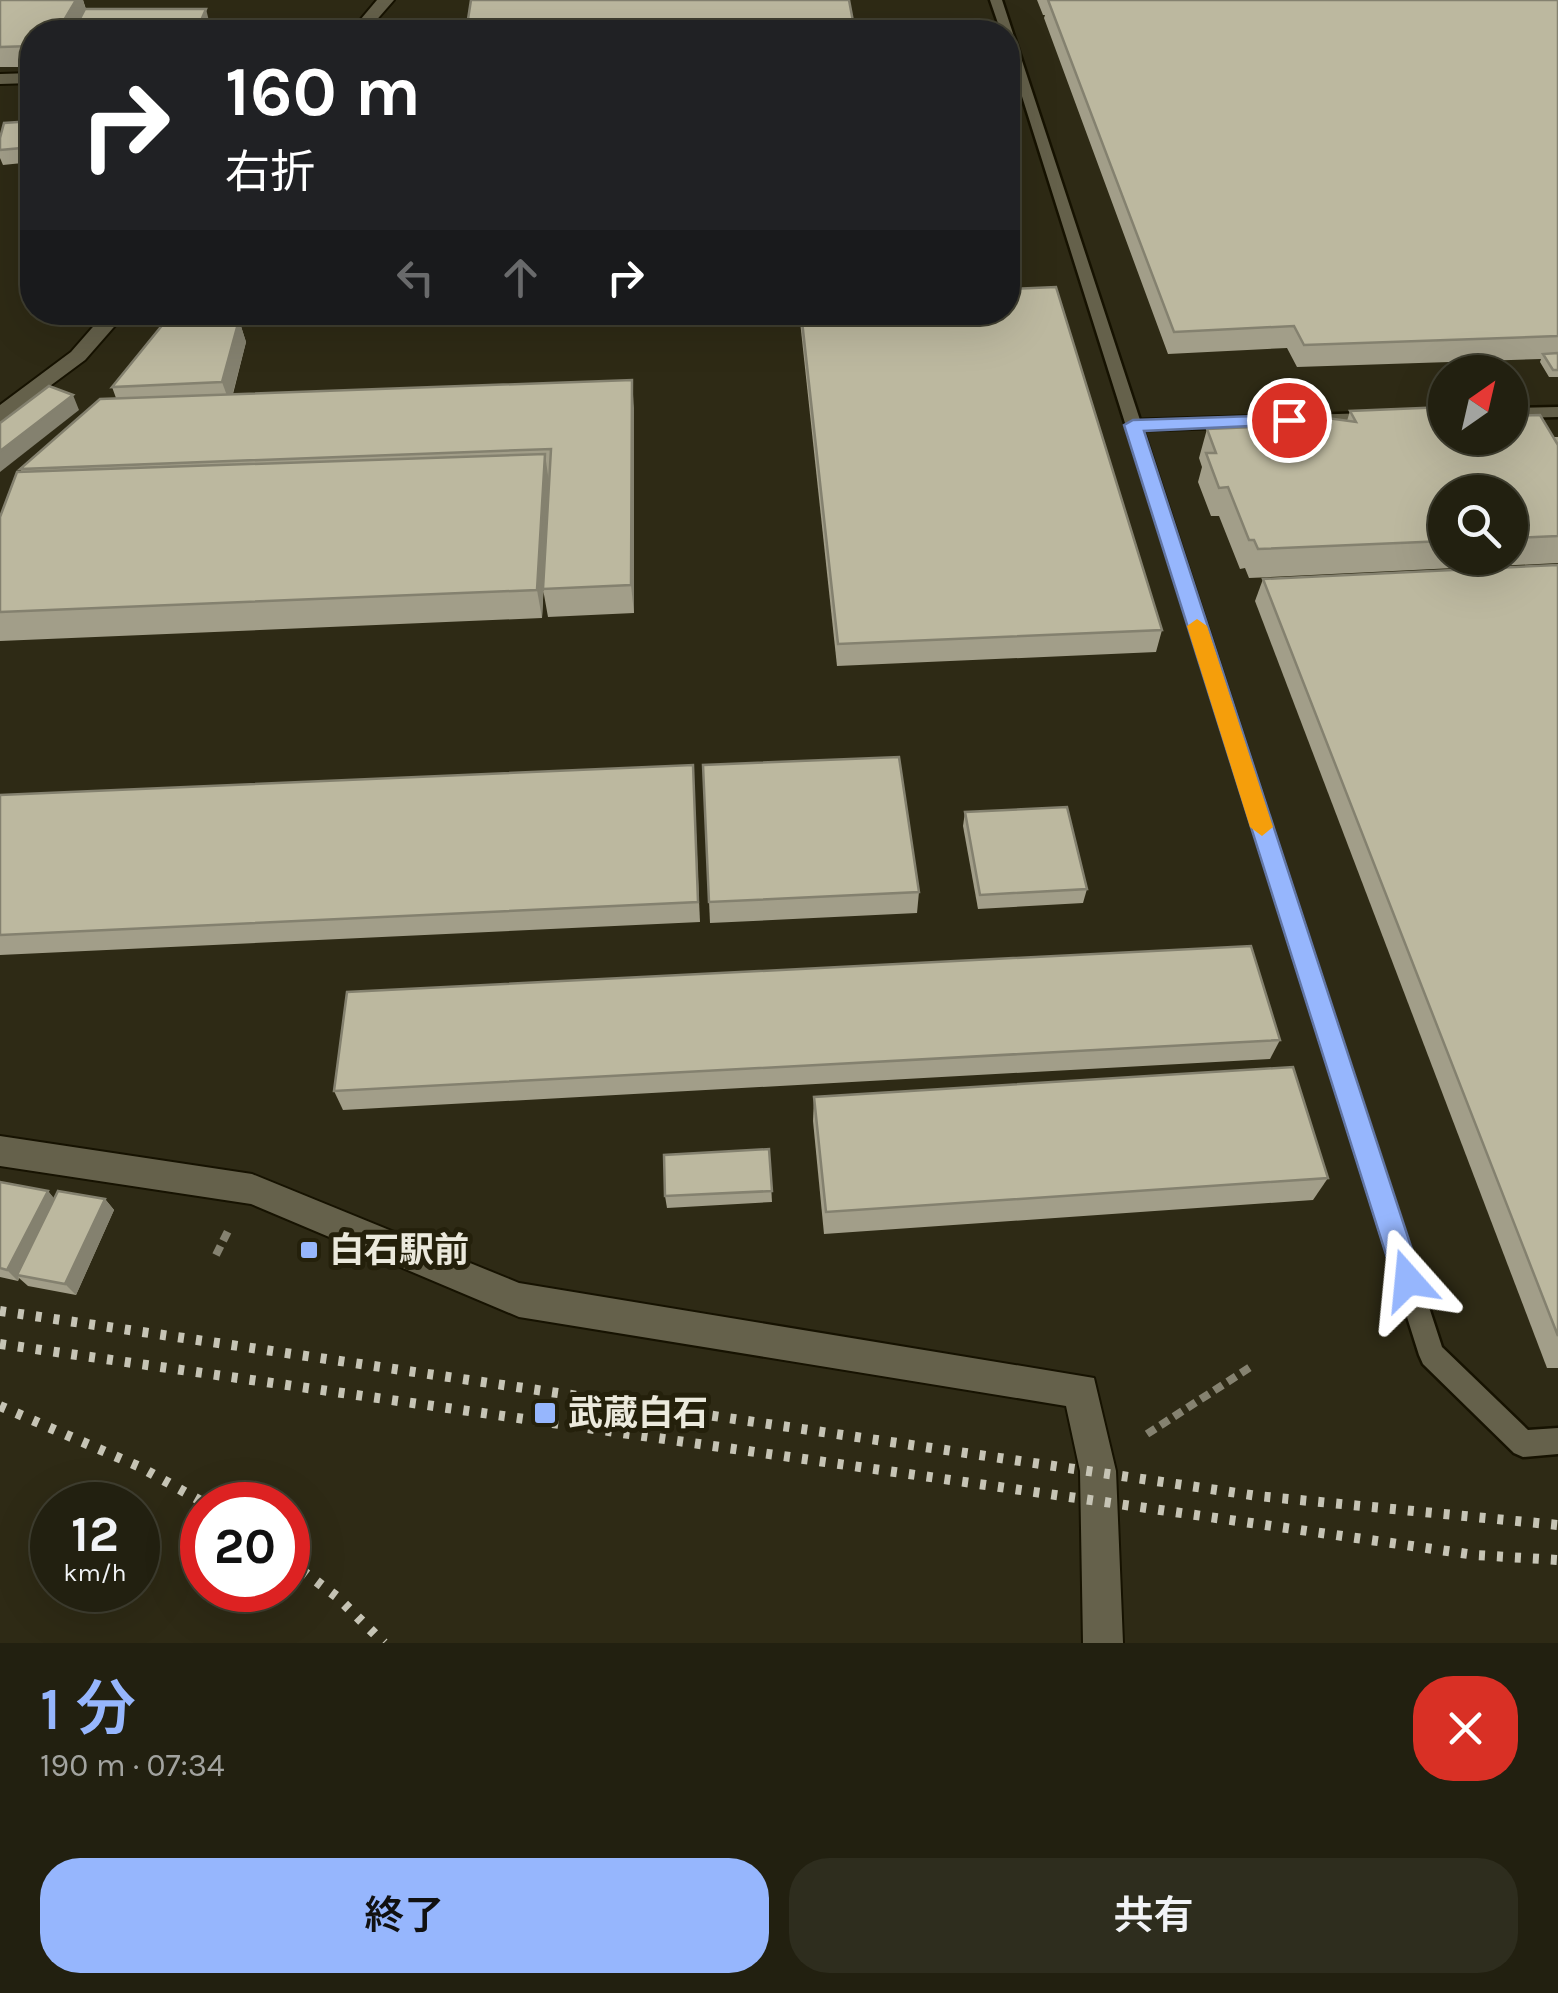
<!DOCTYPE html>
<html lang="ja">
<meta charset="utf-8">
<style>
body{margin:0;font-family:Karla,"Noto Sans JP",sans-serif;background:#2e2d1e;color:#f1f3f6;height:100vh;display:flex;flex-direction:column;font-size:38px;white-space:nowrap}
*{box-sizing:border-box;margin:0}
p{font-size:32px;color:#a2a39f}
.icon{flex:none;width:55px;height:55px;fill:none;stroke:currentColor;stroke-width:2;stroke-linecap:round;stroke-linejoin:round}
.map{position:relative;height:1643px;overflow:hidden}
.details{display:flex;flex-direction:column;background:#222010;flex:1}
.details>*{flex:none}
.top-card{position:absolute;left:20px;top:20px;width:1000px;height:305px;border-radius:40px;box-shadow:0 10px 40px #0002,0 0 0 2px #3f3e30;background:#202124;color:#fff;overflow:hidden}
.needle{width:65px;rotate:34deg}
.controls{position:absolute;left:1428px;top:355px;display:grid;gap:20px}
.controls a{display:grid;place-items:center;width:100px;height:100px;border-radius:50%;background:#222010;box-shadow:0 10px 40px #0002,0 0 0 2px #3f3e30;font-size:50px}
.speed{position:absolute;left:30px;top:1482px;display:flex;gap:20px;font-size:50px;font-weight:700;text-align:center}
.speed>*{display:grid;place-content:center;width:130px;height:130px;border-radius:50%;background:#222010;box-shadow:0 10px 40px #0002,0 0 0 2px #3f3e30;line-height:1}
.speed small{font-size:25px;font-weight:400}
.speed .limit{border:15px solid #d22;background:#fff;color:#111}
.pin{position:absolute;display:grid;place-items:center;width:85px;height:85px;color:#fff;margin:-42px;border:5px solid #fff;border-radius:50%;box-shadow:0 2px 10px #0007}
.me{position:absolute;width:110px;margin:-55px;rotate:342deg;stroke-linejoin:round;filter:drop-shadow(0 0 8px #0008)}
.turn{display:flex;align-items:center;gap:35px;height:210px;padding:0 40px;font-size:45px}
.turn .icon{width:130px;height:130px;stroke-width:2.5}
.turn b{display:block;font-size:70px;line-height:85px}
.lanes{display:flex;align-items:center;height:95px;padding:0 40px;background:#0003;justify-content:center;gap:50px;direction:ltr}
.lanes .off{opacity:.35}
.round{display:grid;place-items:center;flex:none;width:105px;height:105px;border-radius:40px;background:#2e2d1e}
.headline{display:flex;align-items:center;justify-content:space-between;height:170px;padding:0 40px}
h1{font-size:60px;font-weight:600;line-height:75px;color:#96b6fd}
.cta{display:flex;gap:20px;margin-top:auto;padding:20px 40px}
.cta a{flex:1;height:115px;border-radius:40px;background:#96b6fd;color:#111;font-size:40px;font-weight:600;line-height:115px;text-align:center}
.cta a+a{background:#2e2d1e;color:#f1f3f6}
.map>svg:first-child{display:block}
.lines{fill:none;stroke-linecap:round;stroke-linejoin:round}
.service-casing{stroke:#161201;stroke-width:5}
.minor-casing{stroke:#161201;stroke-width:4}
.tertiary-casing{stroke:#161201;stroke-width:4}
.path{stroke:#858270;stroke-width:8;stroke-dasharray:10 6;stroke-linecap:butt}
.service{fill:#65614b;fill-rule:evenodd}
.minor{fill:#65614b;fill-rule:evenodd}
.tertiary{fill:#65614b;fill-rule:evenodd}
.rail{stroke:#c6c4b5;stroke-width:10;stroke-dasharray:6 12;stroke-linecap:butt}
.wall{fill:#a29e89;fill-rule:evenodd}
.shaded-wall{fill:#84816f}
.building{fill:#bcb89f;stroke:#84816f;stroke-width:2.5}
.route{fill:#96b6fd;stroke:#6276a4;stroke-width:2.5}
.slow{fill:#f59e0b}
.poi-dot{fill:#96b6fd;stroke:#24200b;stroke-width:4}
.labels{text-anchor:middle;stroke-width:10;stroke-linejoin:round;paint-order:stroke}
.near-poi-label{font-size:35px;font-weight:bold;fill:#ebe9dc;stroke:#24200b;text-anchor:start}
</style>
<div class="map">
<svg width="1558" height="1643" viewBox="0 0 1558 1643">
<rect width="100%" height="100%" fill="#2e2a15"/>
<g class="lines">
<defs>
<g id="service">
<path d="M990,0h12l138,420 231,-7 8,5 -8,5 -228,7 299,917 86,83 30,-2v26l-35,3 -9,-4 -91,-89 -4,-9 -411,-1303v-20h-7z"/>
<path d="M1558,407v10l-48,1v-10z"/>
</g>
<path id="minor" d="M32,73v10l-32,1v-10z"/>
<g id="tertiary">
<path d="M377,0h17l-28,32h-16z"/>
<path d="M106,312h21l-42,48 -85,63v-18l71,-53z"/>
<path d="M0,1136l252,38 267,109 575,95 22,93 7,172h-40l-3,-172 -14,-65 -547,-89 -268,-113 -251,-38z"/>
</g>
</defs>
<use href="#service" class="service-casing"/>
<use href="#minor" class="minor-casing"/>
<use href="#tertiary" class="tertiary-casing"/>
<g class="path">
<path d="M216,1255l14,-28"/>
<path d="M1147,1434l105,-68"/>
</g>
<use href="#service" class="service"/>
<use href="#minor" class="minor"/>
<use href="#tertiary" class="tertiary"/>
<g class="rail">
<path d="M0,1311l1258,185 300,29"/>
<path d="M0,1344l1475,211 83,5"/>
<path d="M0,1406l140,61 68,38"/>
<path d="M288,1560l48,36 48,47"/>
</g>
</g>
<g class="wall">
<path d="M0,0h83l3,9 125,20 -1,3h-178v35h-32z"/>
<path d="M1037,0h521v377h-9l-9,-15 1,-3 -244,8 -10,-19 -119,6 -124,-336 1,-3h-2z"/>
<path d="M32,121v41l-29,3 -3,-7v-20z"/>
<path d="M799,312h209l154,318 -6,22 -319,14z"/>
<path d="M239,320l7,22 -13,52 401,14v205l-86,4 -5,-28 3,-44 -4,73 -542,23v-124l22,-45 -2,-3 96,-71 -4,-11z"/>
<path d="M1350,411l95,27 113,-1v126l-309,15 -4,-10 -5,1 -21,-53h-8l-13,-34 4,-15 -3,-9 8,-29 118,-5 2,-6 20,3zM1445,492h65v66h-65z"/>
<path d="M1558,565v803h-11l-292,-767 8,-22z"/>
<path d="M693,765l7,157 -700,33v-160z"/>
<path d="M703,765l216,127 -2,21 -207,10z"/>
<path d="M965,812l122,77 -4,14 -105,6 -15,-83z"/>
<path d="M1280,1040l-10,19 -927,51 -9,-19z"/>
<path d="M814,1097l514,81 -15,22 -489,34 -11,-113z"/>
<path d="M769,1149l3,53 -105,6 -2,-12z"/>
<path d="M0,1182l48,9 6,8h51l9,11 -38,85 -48,-9 -9,-8 -1,3 -18,-4z"/>
</g>
<g class="shaded-wall">
<path d="M76,0h7l4,14 -10,18h-20z"/>
<path d="M206,9l5,20 -1,3h-14z"/>
<path d="M239,320l7,22 -16,62 -8,-22z"/>
<path d="M632,380l2,28v205l-3,-28z"/>
<path d="M73,395l6,15 -79,62v-21z"/>
<path d="M545,454l4,28 -7,136 -5,-28z"/>
<path d="M48,1191l10,12 -41,72 2,3 -1,3 -11,-11z"/>
<path d="M105,1199l9,11 -38,85 -11,-11z"/>
</g>
<g class="building">
<path d="M0,0h76l-19,32h-25v14l-32,1z"/>
<path d="M471,0h378l6,32h-389z"/>
<path d="M1048,0h510v336l-254,9 -10,-19 -120,6z"/>
<path d="M85,9h121l-10,23h-123z"/>
<path d="M301,25l-3,7h-77l3,-6z"/>
<path d="M32,121v26l-32,3v-12l4,-15z"/>
<path d="M1056,287l106,343 -324,14 -37,-332h207v-23z"/>
<path d="M239,320l-17,62 -110,5 52,-64z"/>
<path d="M1558,353v17h-5l-10,-16z"/>
<path d="M632,380l-1,205 -88,4 8,-140 -531,20 80,-70z"/>
<path d="M49,386l24,9 -73,56v-28z"/>
<path d="M1445,407v31h65v-22l30,-1 18,30v91l-48,2v-46h-65v49l-187,8 -4,-9h-5l-21,-53 -9,1 -13,-35h10l-9,-24 123,-5 -3,-6 29,4 -6,-11z"/>
<path d="M545,454l-8,136 -537,22v-95l17,-45z"/>
<path d="M1558,565v771l-295,-757z"/>
<path d="M899,757l20,135 -210,10 -6,-137z"/>
<path d="M693,765l5,137 -698,33v-140z"/>
<path d="M1067,807l20,82 -107,6 -15,-83z"/>
<path d="M1251,946l29,94 -946,51 13,-99z"/>
<path d="M1293,1067l35,111 -502,34 -12,-115z"/>
<path d="M769,1149l3,42 -107,5 -1,-41z"/>
<path d="M0,1182l48,9 -41,79 -7,-2z"/>
<path d="M58,1191l47,8 -40,85 -48,-9z"/>
</g>
<path class="route" d="M1289,415l9,5 -3,4 -151,7 278,849 -4,10 -10,4 -10,-4 -4,-10 -270,-855 9,-5z"/>
<path class="slow" d="M1197,619l10,7 66,201 -11,9 -12,-9 -63,-201z"/>
<g class="poi-dot">
<rect x="299" y="1240" width="20" height="20" rx="5"/>
<rect x="533" y="1401" width="24" height="24" rx="5"/>
</g>
<g class="labels">
<g class="near-poi-label">
<text x="329" y="1262">白石駅前</text>
<text x="568" y="1425">武蔵白石</text>
</g>
</g>
</svg>
<div class="controls">
<a><svg class="needle" viewBox="-14 -14 28 28"><path d="M0-13l5 13h-10z" fill="#e53935"/><path d="M0 13l5-13h-10z" fill="#a2a39f"/></svg></a>
<a><svg class="icon" aria-label="search" viewBox="0 0 24 24"><circle cx="10" cy="10" r="6"/><path d="M15 15l6 6"/></svg></a>
</div>
<div class="speed"><div>12<small>km/h</small></div><div class="limit">20</div></div>
<div class="pin" style="left:1289px;top:420px;background:#d93025"><svg class="icon" aria-label="arrive" viewBox="0 0 24 24"><path d="M6 21V4h12l-3 4 3 4H6"/></svg></div>
<svg class="me" style="left:1408px;top:1280px" viewBox="-20 -20 40 40"><path d="M0-17L14 15 0 8-14 15z" fill="#96b6fd" stroke="#fff" stroke-width="4"/></svg>
<div class="top-card">
<div class="turn"><svg class="icon" aria-label="right" viewBox="0 0 24 24"><path d="M7 20v-9h11M14 6l5 5-5 5"/></svg><div><b>160 m</b>右折</div></div>
<div class="lanes"><svg class="icon off" aria-label="left" viewBox="0 0 24 24"><path d="M17 20v-9H6M10 6l-5 5 5 5"/></svg><svg class="icon off" aria-label="ahead" viewBox="0 0 24 24"><path d="M12 20V5M6 11l6-6 6 6"/></svg><svg class="icon" aria-label="right" viewBox="0 0 24 24"><path d="M7 20v-9h11M14 6l5 5-5 5"/></svg></div>
</div>
</div>
<section class="details">
<div class="headline"><div><h1>1 分</h1><p>190 m · 07:34</p></div><a class="round" style="background:#d93025;color:#fff"><svg class="icon" aria-label="close" viewBox="0 0 24 24"><path d="M6 6l12 12M18 6L6 18"/></svg></a></div>
<div class="cta"><a>終了</a><a>共有</a></div>
</section>
